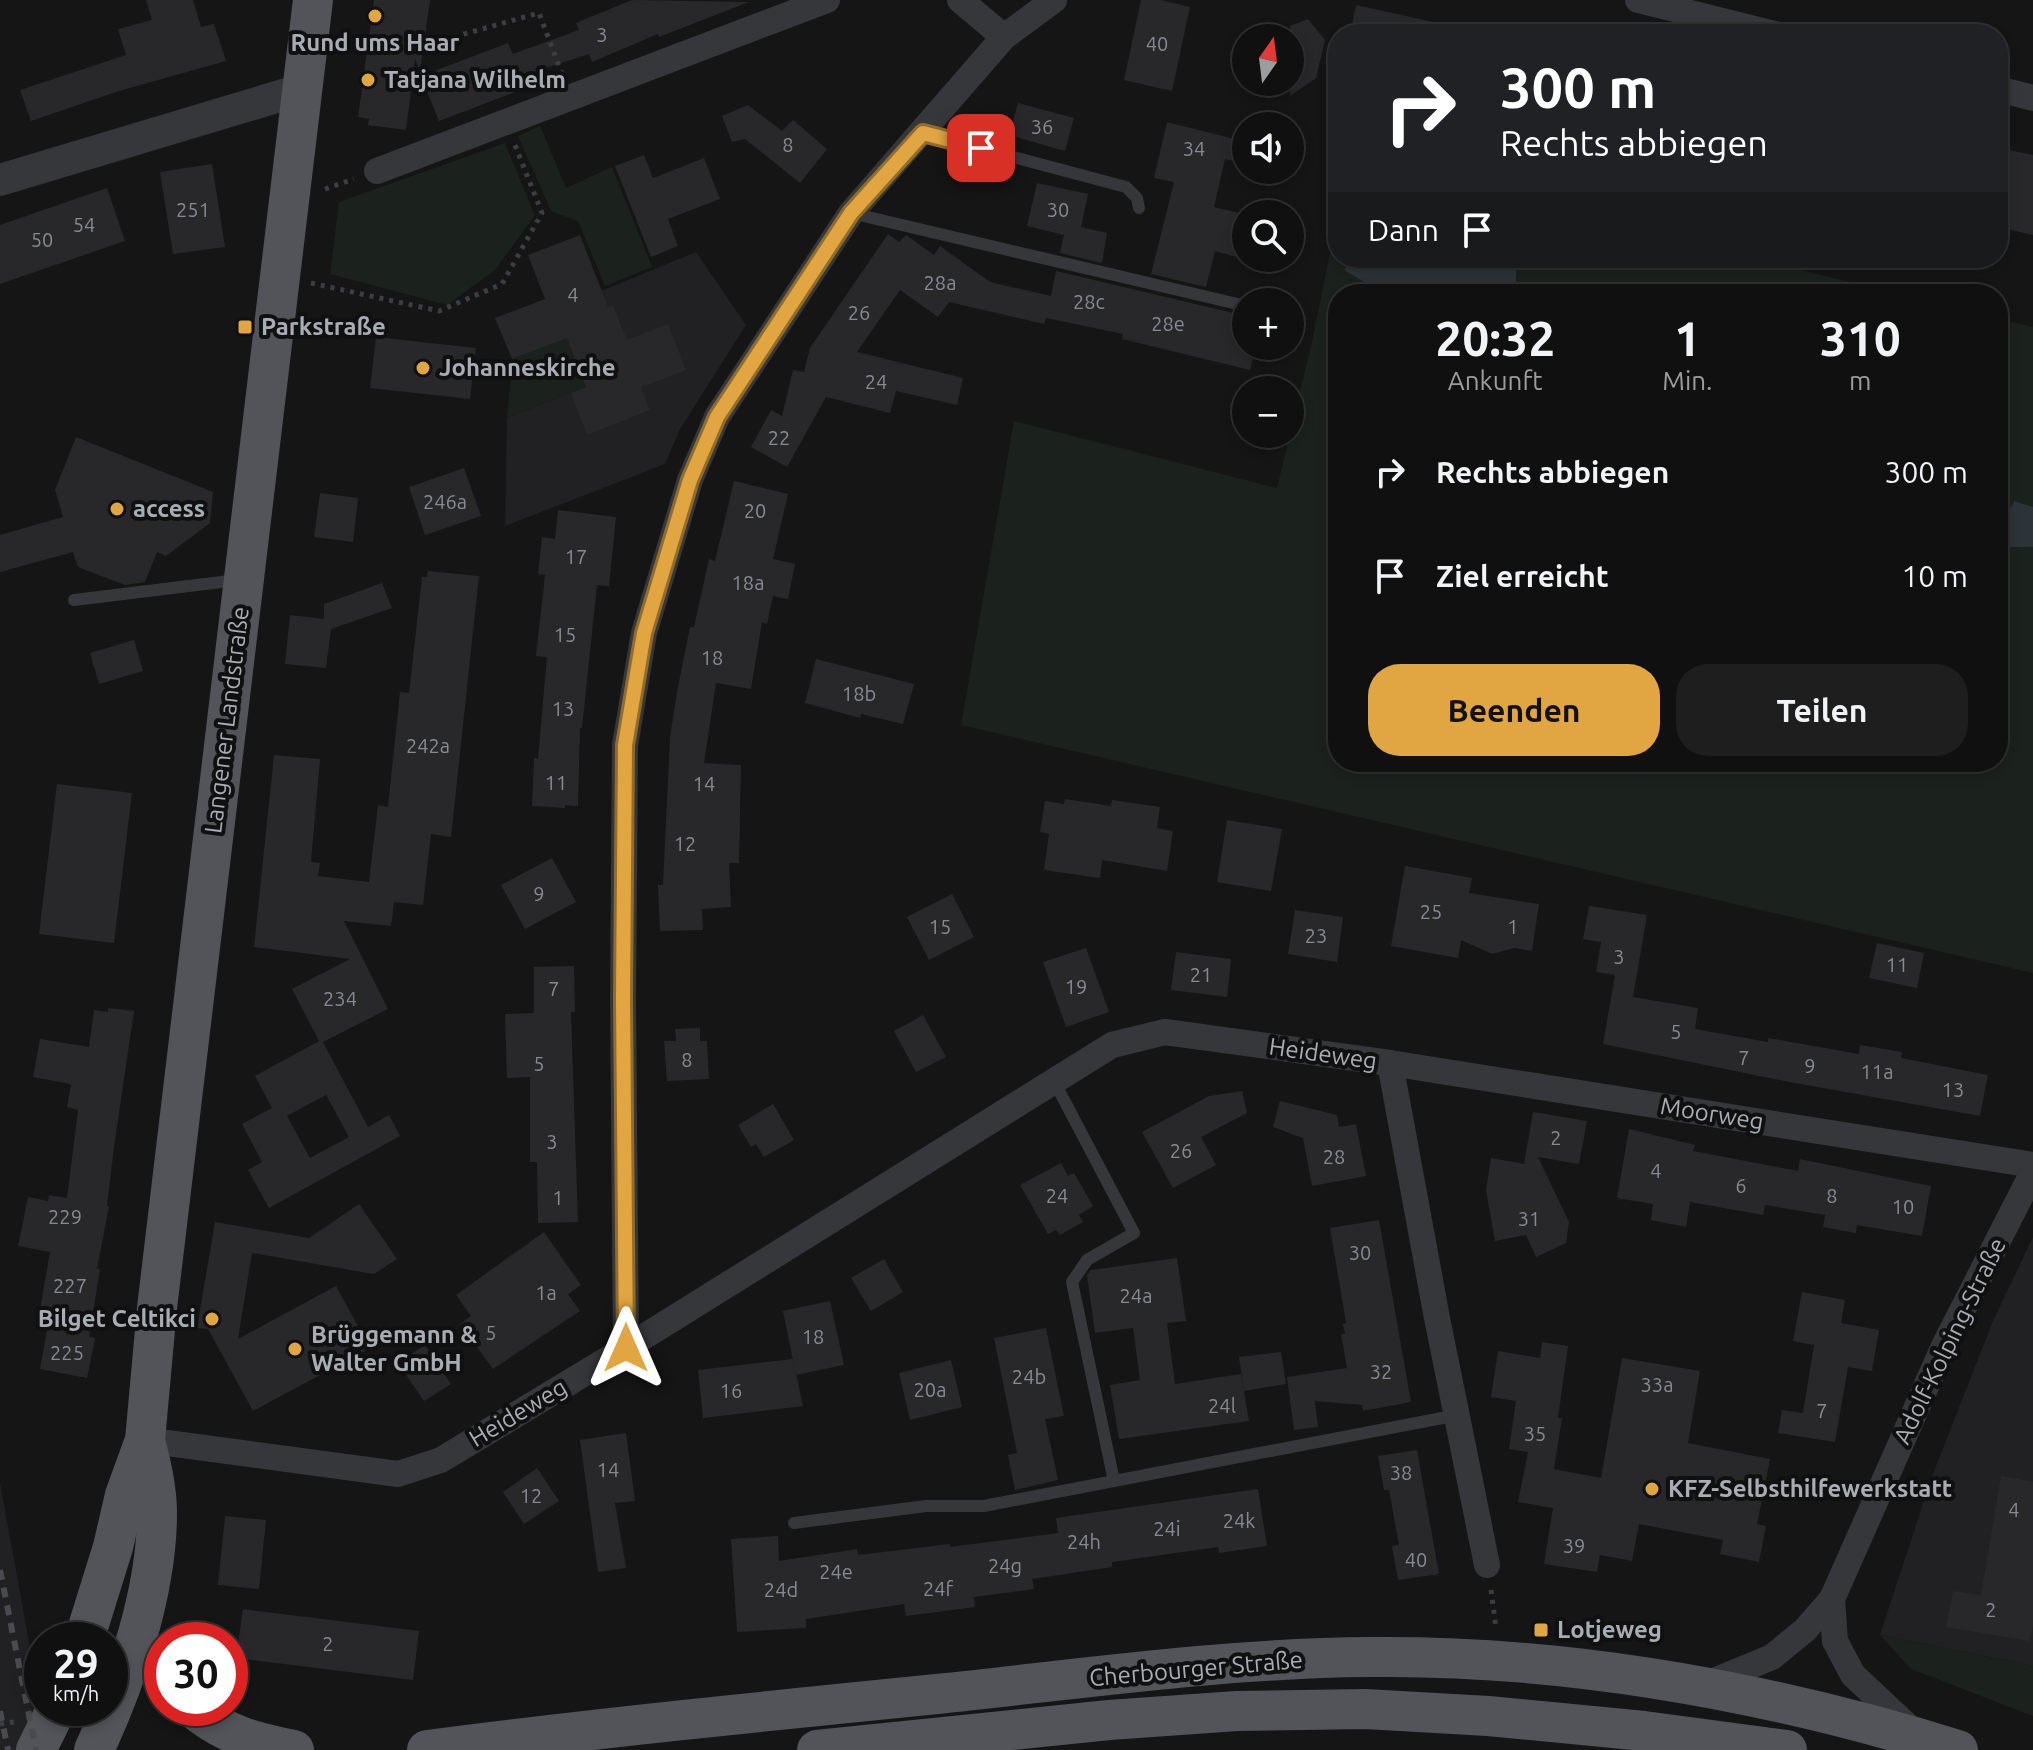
<!DOCTYPE html>
<html lang="de">
<meta charset="utf-8">
<style>
body{margin:0;font-family:Ubuntu,sans-serif;background:#1e1e1e;color:#f1f3f6;height:100vh;display:flex;flex-direction:column;font-size:30px;white-space:nowrap}
*{box-sizing:border-box;margin:0}
p{font-size:26px;color:#9c9d9f}
.icon{flex:none;width:44px;height:44px;fill:none;stroke:currentColor;stroke-width:2;stroke-linecap:round;stroke-linejoin:round}
.map{position:relative;flex:1;overflow:hidden}
.panel{position:absolute;left:1328px;top:284px;width:680px;height:488px;display:flex;flex-direction:column;background:#101010;border-radius:32px;box-shadow:0 4px 12px #0003,0 0 0 2px #303030}
.panel>*{flex:none}
.hud{position:absolute;left:1328px;top:24px;width:680px;height:244px;border-radius:32px;box-shadow:0 4px 12px #0003,0 0 0 2px #303030;background:#202124;color:#fff;overflow:hidden}
.needle{width:52px;rotate:14deg}
.fabs{position:absolute;left:1232px;top:24px;display:grid;gap:16px}
.fabs a{display:grid;place-items:center;width:72px;height:72px;border-radius:50%;background:#101010;box-shadow:0 4px 12px #0003,0 0 0 2px #303030;font-size:40px}
.speed{position:absolute;left:24px;top:1622px;display:flex;gap:16px;font-size:40px;font-weight:700;text-align:center}
.speed>*{display:grid;place-content:center;width:104px;height:104px;border-radius:50%;background:#101010;box-shadow:0 4px 12px #0003,0 0 0 2px #303030;line-height:1}
.speed small{font-size:20px;font-weight:400}
.speed .limit{border:12px solid #d22;background:#fff;color:#111}
.pin{position:absolute;display:grid;place-items:center;width:68px;height:68px;color:#fff;margin:-34px;border-radius:16px;box-shadow:0 4px 12px #0006}
.me{position:absolute;width:88px;margin:-44px;rotate:0deg;stroke-linejoin:round;filter:drop-shadow(0 0 6px #0008)}
.turn{display:flex;align-items:center;gap:28px;height:168px;padding:0 40px;font-size:36px}
.turn .icon{width:104px;height:104px;stroke-width:2.5}
.turn b{display:block;font-size:56px;line-height:68px}
.then{display:flex;align-items:center;height:76px;padding:0 40px;background:#0003;gap:16px;font-size:30px}
.eta{display:flex;justify-content:space-evenly;align-items:center;height:136px;text-align:center}
.eta b{font-size:48px;font-weight:600;line-height:56px}
.action{display:flex;gap:16px;margin-top:auto;padding:16px 40px}
.action a{flex:1;height:92px;border-radius:32px;background:#e1a642;color:#111;font-size:32px;font-weight:600;line-height:92px;text-align:center}
.action a+a{background:#1e1e1e;color:#f1f3f6}
ul{padding:0;list-style:none}
li{display:flex;align-items:center;gap:24px;height:104px;padding:0 40px}
li div{flex:1}
li b{display:block;font-size:30px}
li em{font-style:normal}
.map>svg:first-child{display:block}
.built{fill:#212123}
.green{fill:#1b211c}
.water{fill:#2c3439}
.building{fill:#28282a;fill-rule:evenodd}
.lines{fill:none;stroke-linecap:round;stroke-linejoin:round}
.path{stroke:#3c3e42;stroke-width:5;stroke-dasharray:4 6;stroke-linecap:butt}
.service{stroke:#36373b;stroke-width:12}
.minor{stroke:#36373b;stroke-width:26}
.tertiary{stroke:#36373b;stroke-width:32}
.primary{stroke:#52545a;stroke-width:40}
.rail{stroke:#494b50;stroke-width:6;stroke-dasharray:10 8;stroke-linecap:butt}
.route-casing{stroke:#926c2b;stroke-width:20}
.route{stroke:#e1a642;stroke-width:14}
.poi-dot{fill:#e1a642;stroke:#101011;stroke-width:3}
.labels{text-anchor:middle;stroke-width:8;stroke-linejoin:round;paint-order:stroke}
.number-label{font-size:20px;fill:#878a92}
.poi-label{font-size:24px;font-weight:bold;fill:#a8acb5;stroke:#101011;text-anchor:start}
.street-label{font-size:24px;fill:#a8acb5;stroke:#101011}
</style>
<div class="map">
<svg width="2033" height="1750" viewBox="0 0 2033 1750">
<rect width="100%" height="100%" fill="#151516"/>
<g class="built">
<path d="M696,252l50,73 -66,104 -15,35 -160,62 2,-108 78,-31 -15,-40 52,-20 -9,-22 -6,2 -6,-16z"/>
<path d="M2033,1237v429l-153,-31 51,-156 62,-158z"/>
<path d="M0,1483l40,219 9,48h-49z"/>
</g>
<g class="green">
<path d="M540,126l26,62 46,-21 40,100 -47,19 -27,-65 -27,-10 -33,-75z"/>
<path d="M505,143l30,72 -40,55 -48,35 -117,-31 9,-72z"/>
<path d="M1338,214v44h415l145,36h-560v468h660v-443l35,8v646l-1072,-248 53,-304 263,67 36,-151z"/>
<path d="M571,336l-1,12 16,39 -79,31 5,-59z"/>
<path d="M1880,1635l153,31v50l-122,-47z"/>
</g>
<g class="water">
<path d="M1356,258h161l-2,36h-39l-1,-5 -104,-3 -27,-16z"/>
<path d="M2014,501l19,6v40h-28l-7,-8v-7z"/>
</g>
<g class="building">
<path d="M146,0h47l8,27 13,-3 12,37 -107,30 -88,30 -11,-31 106,-35 -8,-26 34,-9z"/>
<path d="M374,0h56l-10,71 -5,-12 -9,71 -38,-5 1,-6 -11,-2z"/>
<path d="M632,0l117,2 -90,35 -1,-3 -66,28 -3,-8 -68,22 5,12 -87,33 -18,-45 87,-33 5,11 66,-24 -3,-7z"/>
<path d="M1141,0h19l30,7 -18,84 -48,-11z"/>
<path d="M1356,5l86,19 -1,10h-91z"/>
<path d="M1308,19l17,21 -9,38 -26,18v-70z"/>
<path d="M1018,103l56,15 -9,33 -56,-16z"/>
<path d="M748,105l34,26 11,-11 34,29 -27,34 -55,-44 -13,3 -10,-26z"/>
<path d="M1167,122l79,20v22l-21,-5 -11,48 32,8v18l-6,25 -25,-7 -9,36 -55,-13 23,-92 -20,-4z"/>
<path d="M2004,149l29,6v80l-35,-8v-49z"/>
<path d="M644,155l9,23 51,-20 16,41 -52,20 10,27 -27,11 -36,-91z"/>
<path d="M212,164l13,83 -52,7 -13,-82z"/>
<path d="M1037,183l51,11 -7,33 26,6 -5,30 -42,-10 4,-18 -37,-9z"/>
<path d="M107,188l18,53 -125,43v-59z"/>
<path d="M888,234l11,8 7,-7 28,20 6,-9 50,36 61,14 5,-25 190,45v30h10l-6,24 -128,-31 1,-5 -77,-16 -2,6 -95,-22 -11,15 -38,-27 -43,62 106,26 -6,27 -61,-14 -6,22 -64,-16 -39,70 -36,-20 20,-37 11,6 11,-46 11,2 6,-24z"/>
<path d="M580,235l28,72 5,-2 14,35 41,-16 18,46 -45,17 9,23 -63,25 -16,-42 15,-6 -19,-49 -55,21 -17,-41 50,-19 -17,-44z"/>
<path d="M376,337l100,11 -6,51 -100,-11z"/>
<path d="M76,437l137,55 -3,31 -44,33 -9,-4 -12,30 -20,3 -47,-18 -5,-15 -73,20v-37l63,-18 -8,-27z"/>
<path d="M464,468l17,48 -56,19 -16,-48z"/>
<path d="M734,481l54,13 -15,65 22,5 -7,35 -15,-3 -6,28 -5,-2 -11,67 -35,-6 -12,80 37,2 -2,98h-10l2,44 -29,2 1,21 -43,1 -2,-46h5l7,-148 7,-45 13,-65h4l15,-68 6,2z"/>
<path d="M320,493l38,5 -5,44 -39,-5z"/>
<path d="M558,510l58,7 -7,69 -12,-1 -15,143h-2l-2,78 -13,-1v3l-33,-2 2,-48 4,1 9,-102 -11,-1 9,-81 -7,-1 4,-37 13,2z"/>
<path d="M428,571l51,5 -28,261 -20,-3 -8,71 -29,-3 -3,24 -47,-5 44,88 -65,33 45,85 21,-12 11,21 -131,72 -21,-38 14,-8 -20,-38 30,-16 -17,-32 64,-35 -27,-52 58,-30 -96,-12 20,-192 46,4 -9,103 9,1 -2,13 51,6 9,-77 10,2 12,-115 9,1 13,-116h5zM326,1095l23,42 -39,21 -23,-42z"/>
<path d="M382,583l10,25 -61,21 -5,39 -41,-4 5,-49 34,4v-15z"/>
<path d="M134,640l9,31 -44,13 -9,-31z"/>
<path d="M816,659l98,25 -11,40 -42,-10 -1,4 -55,-15z"/>
<path d="M57,784l75,9 -18,150 -75,-9z"/>
<path d="M1065,799l46,7 1,-6 48,7 -3,21 16,3 -6,40 -65,-11 -2,18 -56,-8 5,-36 -9,-2 5,-31 19,3z"/>
<path d="M1227,820l55,9 -11,62 -54,-9z"/>
<path d="M552,858l24,44 -51,27 -24,-44z"/>
<path d="M1405,866l67,12 -3,15 70,11 -7,47 -18,-3 -22,6 -31,-14 -3,18 -67,-12z"/>
<path d="M952,894l22,43 -45,23 -22,-43z"/>
<path d="M1589,906l58,9 -14,82 65,11 -3,21 73,13v-4l91,16 1,-9 42,7 -1,6 87,17 -8,41 -196,-35 -181,-37 12,-69 -19,-3 5,-30 -18,-3z"/>
<path d="M1295,910l48,7 -6,45 -49,-8z"/>
<path d="M1877,943l47,10 -7,35 -48,-10z"/>
<path d="M1086,948l23,64 -43,15 -23,-65z"/>
<path d="M1176,952l55,7 -4,38 -56,-7z"/>
<path d="M574,966l1,46h-4l7,210 -40,1 -1,-61h-7v-85l-23,1 -2,-64 29,-1v-46z"/>
<path d="M108,1008l26,3 -20,136 -7,59h2l-12,63h3l-11,68 6,1 -8,40 -47,-9 9,-50 -10,-3 11,-64 -32,-6 10,-49 20,4 1,-6 18,3 11,-88 -11,-3 4,-23 -38,-7 7,-38 49,8 5,-37 14,2z"/>
<path d="M923,1015l23,42 -30,15 -22,-41z"/>
<path d="M700,1028v13h7l2,38 -42,2 -3,-40h12l-1,-12z"/>
<path d="M1242,1091l5,22 -46,24 15,28 -43,23 -31,-56 67,-36z"/>
<path d="M1280,1101l57,14 2,12 17,-3 10,52 -54,10 -9,-48 -30,-11z"/>
<path d="M773,1104l21,36 -30,17 -8,-13 -5,3 -13,-22z"/>
<path d="M1533,1112l54,9 -8,43 -41,-7 31,65 -3,21 -30,14 -10,-22 -31,6 -9,-51 5,-32 33,6z"/>
<path d="M1629,1129l66,16 -2,6 105,20 2,-12 131,27 -9,50 -65,-11 -1,8 -33,-6 2,-12 -60,-10 -2,10 -73,-13 -4,25 -35,-7 2,-16 -36,-6z"/>
<path d="M1061,1163l7,13 6,-3 19,33 -14,9 4,7 -23,13 -4,-5 -8,4 -28,-49z"/>
<path d="M359,1204l38,55 -23,15 -122,-21 -14,86 98,-53 34,62 -117,63 -45,-82 -11,-1 18,-106 94,16z"/>
<path d="M1379,1220l32,182 -48,9 -1,-6 -47,-4 3,26 -24,3 -7,-53 60,-9 -6,-34h4l-2,-10 3,-1 -16,-95z"/>
<path d="M544,1232l37,53 -13,9 12,17 -87,58 -33,-45 11,-8 -15,-21z"/>
<path d="M1177,1258l9,63 -19,2 8,61 66,-10 8,47 -130,18 -9,-54 30,-5 -7,-52 -38,5 -8,-58 4,-5z"/>
<path d="M884,1259l19,33 -32,19 -20,-33z"/>
<path d="M1802,1292l43,8 -4,23 38,7 -7,41 -24,-4 -13,75 -57,-9 4,-23 21,3 11,-68 -21,-4z"/>
<path d="M830,1301l14,64 -48,10 -13,-64z"/>
<path d="M1046,1328l18,88 -19,3 13,61 -43,10 -7,-35 9,-2 -23,-115z"/>
<path d="M1542,1342l26,4 -10,72h4l-8,51 47,9 21,-120 78,13 -12,72 82,16 -13,65 9,2 -7,36 -39,-8 3,-14 -84,-16 -7,37 -32,-6 -3,17 -53,-8 9,-56 -35,-6 10,-50 -19,-3 7,-48 -25,-4 7,-46 42,7z"/>
<path d="M425,1345l26,39 -27,17 -26,-38z"/>
<path d="M1281,1352l5,32 -42,7 -5,-34z"/>
<path d="M793,1359l10,47 -100,12 -5,-48z"/>
<path d="M951,1360l11,47 -52,13 -11,-47z"/>
<path d="M626,1433l9,68 -20,2 11,65 -28,4 -18,-132z"/>
<path d="M1417,1450l22,124 -41,6 -6,-34 7,-1 -10,-55h-5l-6,-34z"/>
<path d="M537,1468l22,33 -35,23 -21,-32z"/>
<path d="M2001,1476l32,6v143l-3,16 -84,-14 7,-36 28,4z"/>
<path d="M1258,1489l9,57 -48,7 -1,-6 -106,15v5l-80,12 2,10 -60,8 1,10 -69,9 -2,-12 -98,15v9l-69,4 -6,-93 47,-3 1,25 78,-12 1,6 92,-11v3l108,-14 -2,-15z"/>
<path d="M225,1516l41,4 -7,69 -41,-4z"/>
<path d="M243,1609l176,22 -6,49 -177,-22z"/>
</g>
<g class="lines">
<g class="path">
<path d="M425,45l114,-32 23,61"/>
<path d="M325,189l29,-10"/>
<path d="M311,283l128,28 63,-27 40,-71 -27,-68"/>
<path d="M1491,1590l5,38"/>
<path d="M0,1724l14,-2"/>
</g>
<g class="service">
<path d="M923,133l203,54 11,11 2,10"/>
<path d="M851,213l395,93"/>
<path d="M74,600l164,-20"/>
<path d="M1054,1081l80,152 -47,27 -15,22 42,199"/>
<path d="M794,1523l132,-17h58l474,-91"/>
</g>
<g class="minor">
<path d="M960,0l44,37"/>
<path d="M1638,0l137,34"/>
<path d="M1998,89l35,9"/>
<path d="M377,171l450,-171"/>
<path d="M1390,1063l643,102"/>
<path d="M626,1348l-3,-349 2,-254 19,-112 46,-153 27,-63 134,-204 153,-176 50,-37"/>
<path d="M145,1440l253,34 43,-14 185,-112 486,-303 53,-13 225,31 47,255 50,247"/>
<path d="M1832,1599l3,42 18,34 62,58"/>
<path d="M1704,1685l68,-28 33,-27 27,-31 112,-253 89,-174"/>
</g>
<path class="tertiary" d="M0,180l303,-91"/>
<g class="primary">
<path d="M84,1640l29,-93 12,-52 20,-55 12,-132 156,-1308"/>
<path d="M193,1708c32,27 61,34 101,42"/>
<path d="M36,1750l21,-42"/>
<path d="M94,1750c33,-70 63,-160 63,-237 0,-25 -6,-49 -12,-73"/>
<path d="M427,1750c170,-22 340,-39 510,-56 143,-15 289,-36 433,-37 200,-2 397,34 588,93"/>
<path d="M817,1750l292,-30 128,-9 128,-2 123,7 156,15 143,19"/>
</g>
<g class="rail">
<path d="M0,1570l36,180"/>
<path d="M0,1711l8,39"/>
</g>
</g>
<g class="lines">
<defs>
<path id="route" d="M626,1348l-3,-349 2,-254 19,-112 46,-153 27,-63 134,-204 72,-80 58,15"/>
</defs>
<use href="#route" class="route-casing"/>
<use href="#route" class="route"/>
</g>
<g class="poi-dot">
<circle cx="375" cy="16" r="8"/>
<circle cx="368" cy="80" r="8"/>
<rect x="237" y="319" width="16" height="16" rx="4"/>
<circle cx="423" cy="368" r="8"/>
<circle cx="117" cy="509" r="8"/>
<circle cx="212" cy="1319" r="8"/>
<circle cx="295" cy="1349" r="8"/>
<circle cx="1652" cy="1489" r="8"/>
<rect x="1533" y="1622" width="16" height="16" rx="4"/>
</g>
<g class="labels">
<g class="number-label">
<text x="602" y="42">3</text>
<text x="1157" y="51">40</text>
<text x="1042" y="134">36</text>
<text x="788" y="152">8</text>
<text x="1194" y="156">34</text>
<text x="193" y="217">251</text>
<text x="1058" y="217">30</text>
<text x="84" y="232">54</text>
<text x="42" y="247">50</text>
<text x="940" y="290">28a</text>
<text x="573" y="302">4</text>
<text x="1089" y="309">28c</text>
<text x="859" y="320">26</text>
<text x="1168" y="331">28e</text>
<text x="876" y="389">24</text>
<text x="779" y="445">22</text>
<text x="445" y="509">246a</text>
<text x="755" y="518">20</text>
<text x="576" y="564">17</text>
<text x="748" y="590">18a</text>
<text x="565" y="642">15</text>
<text x="712" y="665">18</text>
<text x="859" y="701">18b</text>
<text x="563" y="716">13</text>
<text x="428" y="753">242a</text>
<text x="556" y="790">11</text>
<text x="704" y="791">14</text>
<text x="685" y="851">12</text>
<text x="539" y="901">9</text>
<text x="1431" y="919">25</text>
<text x="940" y="934">15</text>
<text x="1513" y="934">1</text>
<text x="1316" y="943">23</text>
<text x="1619" y="964">3</text>
<text x="1897" y="972">11</text>
<text x="1201" y="982">21</text>
<text x="1076" y="994">19</text>
<text x="554" y="996">7</text>
<text x="340" y="1006">234</text>
<text x="1676" y="1039">5</text>
<text x="1744" y="1065">7</text>
<text x="687" y="1067">8</text>
<text x="539" y="1071">5</text>
<text x="1810" y="1073">9</text>
<text x="1877" y="1079">11a</text>
<text x="1953" y="1097">13</text>
<text x="1556" y="1145">2</text>
<text x="552" y="1149">3</text>
<text x="1181" y="1158">26</text>
<text x="1334" y="1164">28</text>
<text x="1656" y="1178">4</text>
<text x="1741" y="1193">6</text>
<text x="1057" y="1203">24</text>
<text x="1832" y="1203">8</text>
<text x="558" y="1205">1</text>
<text x="1903" y="1214">10</text>
<text x="65" y="1224">229</text>
<text x="1529" y="1226">31</text>
<text x="1360" y="1260">30</text>
<text x="70" y="1293">227</text>
<text x="546" y="1300">1a</text>
<text x="1136" y="1303">24a</text>
<text x="491" y="1340">5</text>
<text x="813" y="1344">18</text>
<text x="67" y="1360">225</text>
<text x="1381" y="1379">32</text>
<text x="1029" y="1384">24b</text>
<text x="1657" y="1392">33a</text>
<text x="930" y="1397">20a</text>
<text x="731" y="1398">16</text>
<text x="1222" y="1413">24l</text>
<text x="1822" y="1418">7</text>
<text x="1535" y="1441">35</text>
<text x="608" y="1477">14</text>
<text x="1401" y="1480">38</text>
<text x="531" y="1503">12</text>
<text x="2014" y="1517">4</text>
<text x="1239" y="1528">24k</text>
<text x="1167" y="1536">24i</text>
<text x="1084" y="1549">24h</text>
<text x="1574" y="1553">39</text>
<text x="1416" y="1567">40</text>
<text x="1005" y="1573">24g</text>
<text x="836" y="1579">24e</text>
<text x="938" y="1596">24f</text>
<text x="781" y="1597">24d</text>
<text x="1991" y="1617">2</text>
<text x="328" y="1651">2</text>
</g>
<g class="poi-label">
<text x="375" y="51" text-anchor="middle">Rund ums Haar</text>
<text x="384" y="88">Tatjana Wilhelm</text>
<text x="261" y="335">Parkstraße</text>
<text x="439" y="376">Johanneskirche</text>
<text x="133" y="517">access</text>
<text x="196" y="1327" text-anchor="end">Bilget Celtikci</text>
<text x="311" y="1343">Brüggemann &amp;<tspan x="311" dy="28">Walter GmbH</tspan></text>
<text x="1668" y="1497">KFZ-Selbsthilfewerkstatt</text>
<text x="1557" y="1638">Lotjeweg</text>
</g>
<g class="street-label">
<text transform="translate(227 720) rotate(-83)" y="8">Langener Landstraße</text>
<text transform="translate(1323 1054) rotate(8)" y="8">Heideweg</text>
<text transform="translate(1712 1114) rotate(9)" y="8">Moorweg</text>
<text transform="translate(1950 1341) rotate(-64)" y="8">Adolf-Kolping-Straße</text>
<text transform="translate(518 1413) rotate(-31)" y="8">Heideweg</text>
<text transform="translate(1196 1669) rotate(-5)" y="8">Cherbourger Straße</text>
</g>
</g>
</svg>
<div class="fabs">
<a><svg class="needle" viewBox="-14 -14 28 28"><path d="M0-13l5 13h-10z" fill="#e53935"/><path d="M0 13l5-13h-10z" fill="#9c9d9f"/></svg></a>
<a><svg class="icon" aria-label="sound" viewBox="0 0 24 24"><path d="M4 9h4l5-4v14l-5-4H4zM17 9q2 3 0 6"/></svg></a>
<a><svg class="icon" aria-label="search" viewBox="0 0 24 24"><circle cx="10" cy="10" r="6"/><path d="M15 15l6 6"/></svg></a>
<a>+</a>
<a>−</a>
</div>
<div class="speed"><div>29<small>km/h</small></div><div class="limit">30</div></div>
<div class="pin" style="left:981px;top:148px;background:#d93025"><svg class="icon" aria-label="arrive" viewBox="0 0 24 24"><path d="M6 21V4h12l-3 4 3 4H6"/></svg></div>
<svg class="me" style="left:626px;top:1348px" viewBox="-20 -20 40 40"><path d="M0-17L14 15 0 8-14 15z" fill="#e1a642" stroke="#fff" stroke-width="4"/></svg>
<div class="hud">
<div class="turn"><svg class="icon" aria-label="right" viewBox="0 0 24 24"><path d="M7 20v-9h11M14 6l5 5-5 5"/></svg><div><b>300 m</b>Rechts abbiegen</div></div>
<div class="then">Dann<svg class="icon" aria-label="arrive" viewBox="0 0 24 24"><path d="M6 21V4h12l-3 4 3 4H6"/></svg></div>
</div>
<section class="panel">
<div class="eta">
<div><b>20:32</b><p>Ankunft</p></div>
<div><b>1</b><p>Min.</p></div>
<div><b>310</b><p>m</p></div>
</div>
<ul>
<li><svg class="icon" aria-label="right" viewBox="0 0 24 24"><path d="M7 20v-9h11M14 6l5 5-5 5"/></svg><div><b>Rechts abbiegen</b></div><em>300 m</em></li>
<li><svg class="icon" aria-label="arrive" viewBox="0 0 24 24"><path d="M6 21V4h12l-3 4 3 4H6"/></svg><div><b>Ziel erreicht</b></div><em>10 m</em></li>
</ul>
<div class="action"><a>Beenden</a><a>Teilen</a></div>
</section>
</div>
